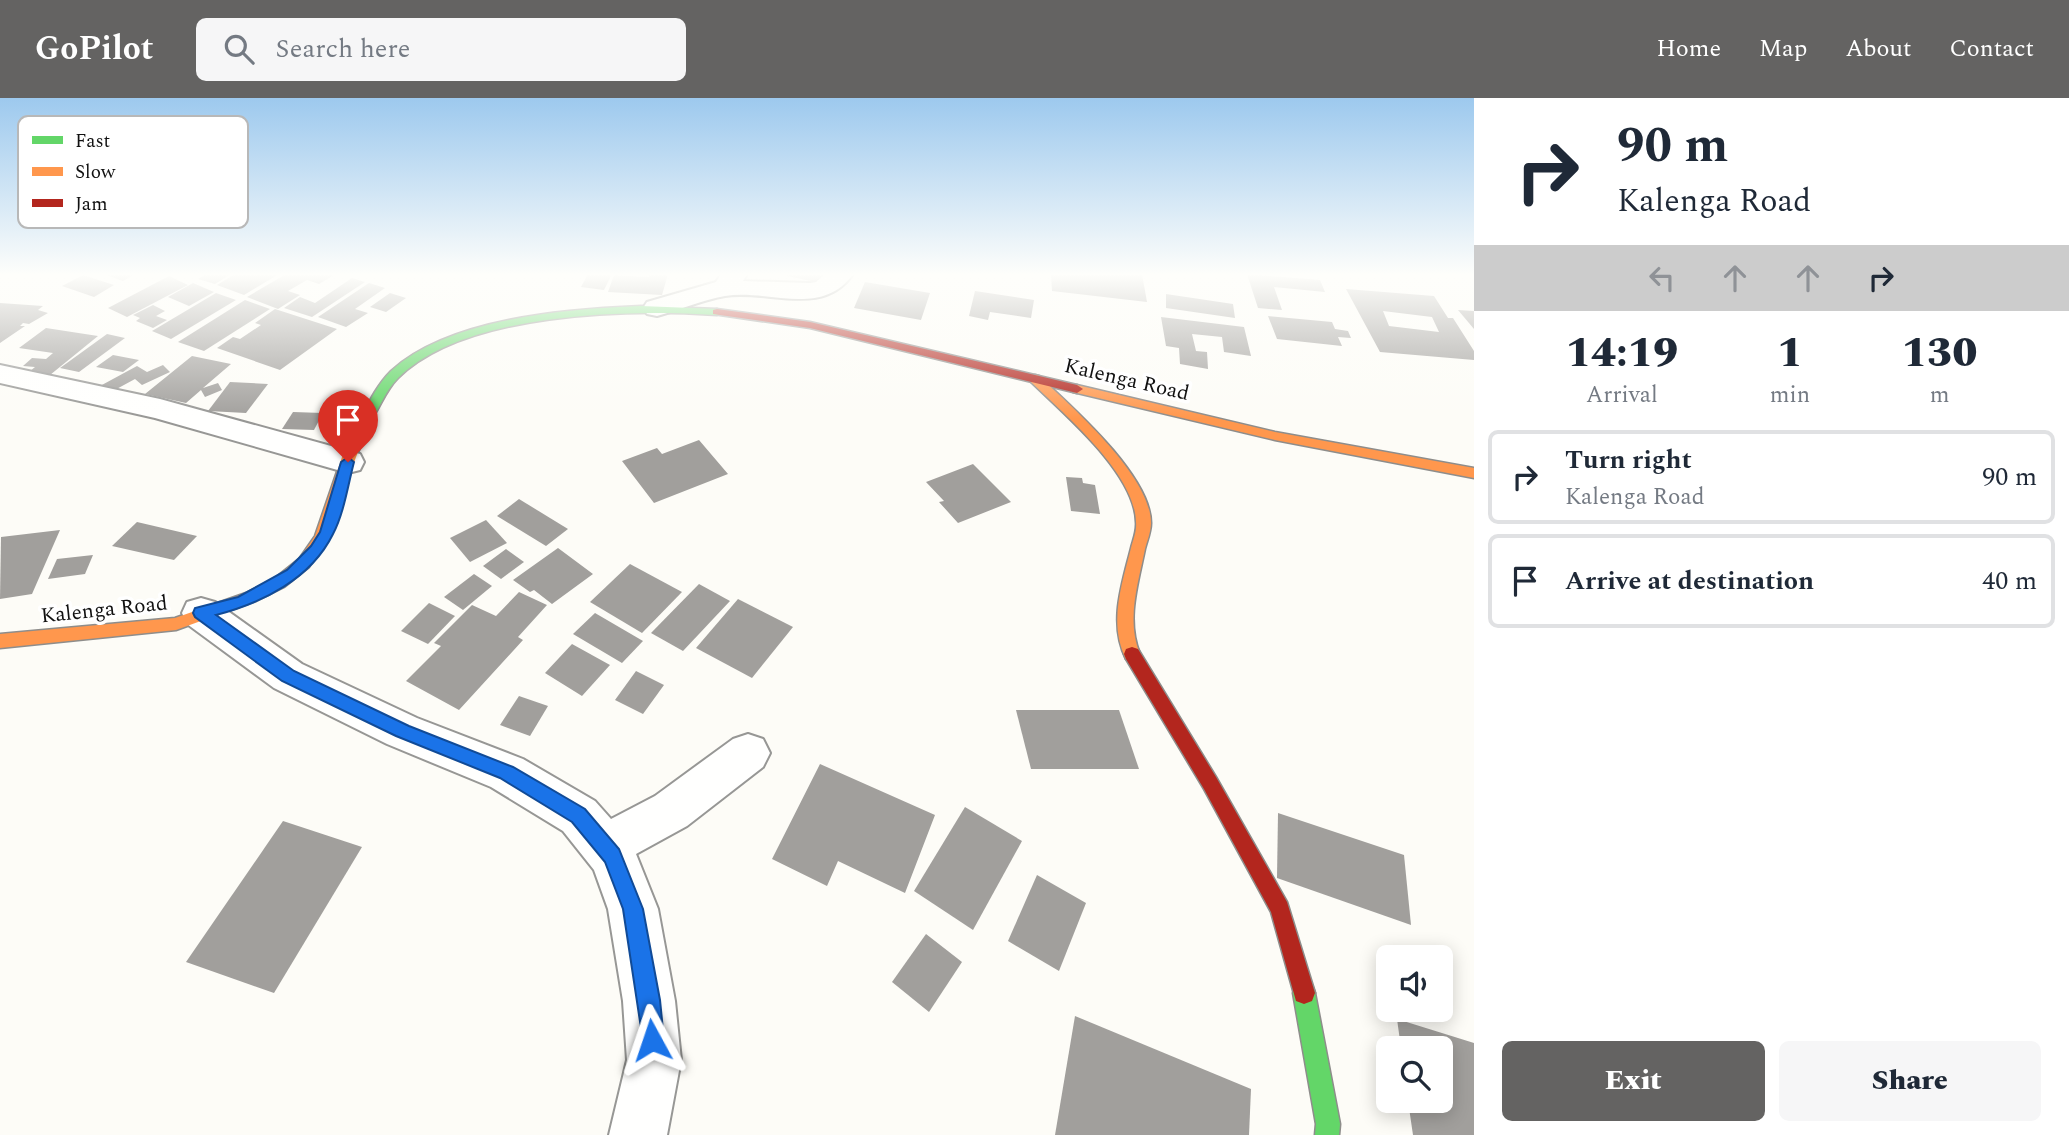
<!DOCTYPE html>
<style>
body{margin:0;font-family:Spectral,serif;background:#f6f6f7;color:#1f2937;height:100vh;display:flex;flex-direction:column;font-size:26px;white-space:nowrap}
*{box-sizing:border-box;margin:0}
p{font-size:23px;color:#747a83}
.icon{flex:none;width:38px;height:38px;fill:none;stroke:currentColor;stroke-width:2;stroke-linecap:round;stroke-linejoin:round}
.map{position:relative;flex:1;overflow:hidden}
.side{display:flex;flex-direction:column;background:#fff;width:595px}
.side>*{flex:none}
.top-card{background:#fff;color:#1f2937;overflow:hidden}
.fabs{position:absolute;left:1376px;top:847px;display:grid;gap:14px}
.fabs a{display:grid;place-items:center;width:77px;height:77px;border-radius:10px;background:#fff;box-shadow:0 4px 18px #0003;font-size:35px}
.pin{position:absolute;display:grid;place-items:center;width:60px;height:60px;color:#fff;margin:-72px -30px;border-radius:50% 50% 50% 0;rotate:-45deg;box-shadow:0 0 7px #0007}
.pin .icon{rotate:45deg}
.me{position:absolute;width:77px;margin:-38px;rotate:355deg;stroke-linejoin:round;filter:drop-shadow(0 0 5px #0008)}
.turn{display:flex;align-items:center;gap:24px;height:147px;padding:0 28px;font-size:32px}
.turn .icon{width:91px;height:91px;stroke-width:2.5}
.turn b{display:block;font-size:49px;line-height:60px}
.lanes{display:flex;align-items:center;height:66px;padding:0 28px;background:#0003;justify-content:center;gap:35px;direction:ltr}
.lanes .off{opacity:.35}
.eta{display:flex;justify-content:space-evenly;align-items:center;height:119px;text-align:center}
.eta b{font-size:42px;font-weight:800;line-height:49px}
.cta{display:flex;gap:14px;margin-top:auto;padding:14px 28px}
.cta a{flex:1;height:80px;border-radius:10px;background:#646362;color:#fff;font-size:28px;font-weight:800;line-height:80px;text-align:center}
.cta a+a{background:#f6f6f7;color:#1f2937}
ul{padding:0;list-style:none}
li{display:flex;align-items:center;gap:21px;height:94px;margin:0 14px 10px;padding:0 14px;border:4px solid #e0e1e3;border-radius:10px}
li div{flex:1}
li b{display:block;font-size:26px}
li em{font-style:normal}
header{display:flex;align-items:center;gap:42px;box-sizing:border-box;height:98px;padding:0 35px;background:#646362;color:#fff}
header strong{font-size:33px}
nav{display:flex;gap:38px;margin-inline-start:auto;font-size:24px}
.search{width:490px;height:63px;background:#f6f6f7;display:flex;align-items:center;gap:18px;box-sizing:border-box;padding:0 24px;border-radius:10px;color:#747a83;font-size:26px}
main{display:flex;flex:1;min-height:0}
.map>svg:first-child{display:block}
.building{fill:#a19f9c;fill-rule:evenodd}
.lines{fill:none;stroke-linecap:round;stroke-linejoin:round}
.street-casing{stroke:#979795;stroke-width:4}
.fast-casing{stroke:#8e8d8b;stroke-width:3}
.slow-casing{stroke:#8e8d8b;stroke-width:3}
.jam-casing{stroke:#8e8d8b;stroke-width:3}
.street{fill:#fffffe;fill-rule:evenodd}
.fast{fill:#63d668;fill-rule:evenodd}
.slow{fill:#ff974d;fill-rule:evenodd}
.jam{fill:#b3261e;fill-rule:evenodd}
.route{fill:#1a73e8;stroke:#114b97;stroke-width:2}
.labels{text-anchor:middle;stroke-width:7;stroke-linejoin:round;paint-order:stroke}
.street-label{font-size:21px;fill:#111;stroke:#fff}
.key{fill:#fff;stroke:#b8b8b8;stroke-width:2}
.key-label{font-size:19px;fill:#111}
</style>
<header>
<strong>GoPilot</strong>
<div class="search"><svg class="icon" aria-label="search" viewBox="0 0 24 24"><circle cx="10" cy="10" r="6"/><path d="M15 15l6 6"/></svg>Search here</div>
<nav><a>Home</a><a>Map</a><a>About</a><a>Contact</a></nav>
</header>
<main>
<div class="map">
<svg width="1474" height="1037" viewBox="0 0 1474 1037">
<rect width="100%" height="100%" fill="#fdfcf7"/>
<g class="building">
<path d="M103,176h32l-12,7z"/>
<path d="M206,176h25l-16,10 -17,-5z"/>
<path d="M235,176h44l-35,21 -27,-10z"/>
<path d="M286,176h50l-17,10 -12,-4 -19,11 12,4 -22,14 -31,-12z"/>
<path d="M588,176h24l-8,16 -23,-3z"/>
<path d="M650,176h18l-6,21 -54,-3 6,-17 35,2z"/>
<path d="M778,176h52l-5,10z"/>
<path d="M1051,176h91l5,28 -95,-11z"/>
<path d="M1247,176l73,6 5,12 -51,-5 8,23 -24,-2z"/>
<path d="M83,177l31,10 -20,12 -32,-11z"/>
<path d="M169,178l19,9 -61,32 -19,-9z"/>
<path d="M352,180l13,4 -53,35 -28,-9 16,-11 15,6z"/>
<path d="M865,184l65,11 -9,27 -67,-12z"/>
<path d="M193,185l21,9 -25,14 -21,-9z"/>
<path d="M369,185l16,5 -30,21 13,4 -22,14 -28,-10z"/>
<path d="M1346,191l88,7 14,22h5l21,33v9l-94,-8zM1383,213l49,6 7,15 -50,-6z"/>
<path d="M975,193l59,9 -3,18 -41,-6 -2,8 -19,-4z"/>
<path d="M216,195l20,7 -65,39 -19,-8z"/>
<path d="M390,195l16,5 -20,14 -16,-5z"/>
<path d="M1166,196l67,10 2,14 -69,-10z"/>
<path d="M245,202l25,9 -66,42 -26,-9z"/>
<path d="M0,205l43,3 -5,4 10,3 -19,11 -6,-1 -3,3h5l-25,17z"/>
<path d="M153,207l12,6 -9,5 11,4 -14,8 -17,-7 4,-3 -7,-3z"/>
<path d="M275,211l62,20 -57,41 -63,-22 16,-11 7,2 21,-14 -6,-2z"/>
<path d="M1458,212l16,1v18z"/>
<path d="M1268,218l64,6 3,7 13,2 3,7 -13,-1 4,9 -65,-7z"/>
<path d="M1161,219l83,10 7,29 -27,-4 -2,-15 -30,-3 4,17 11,1 1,17 -28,-5 -1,-16 -13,-2z"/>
<path d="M46,230l52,8 -48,39 -21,-3 6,-5 -12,-1 9,-8 14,1 7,-6 -34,-5z"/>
<path d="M107,236l18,4 -46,34 -19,-4z"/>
<path d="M113,257l26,5 -16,12 -27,-5z"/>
<path d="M192,258l39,8 -28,24 15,-5 4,7 -17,7 -4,-7 -15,13 -41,-9z"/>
<path d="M163,267l7,7 -28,13 -7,-6 -24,13 -11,-6 37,-20 10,6z"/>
<path d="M230,284l38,2 -22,29 -38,-2z"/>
<path d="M293,314l30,1 -9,17 -32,-1z"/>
<path d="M699,342l29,34 -74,29 -32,-42 35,-13 5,6z"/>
<path d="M973,366l38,38 -53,21 -19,-21 5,-1 -18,-19z"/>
<path d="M1066,379l16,1 1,5 12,2 5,29 -29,-3z"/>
<path d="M519,401l49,30 -22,17 -49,-30z"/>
<path d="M486,422l21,23 -37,19 -20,-24z"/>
<path d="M137,424l60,14 -23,24 -62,-14z"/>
<path d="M60,432l-28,64 -32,5 1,-62z"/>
<path d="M558,450l35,26 -41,30 -18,-14 -4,2 -17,-12z"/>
<path d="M506,451l18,13 -23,17 -18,-13z"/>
<path d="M93,457l-8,19 -37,5 9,-20z"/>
<path d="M630,466l52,28 -40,41 -52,-31z"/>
<path d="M474,476l18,12 -29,24 -19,-13z"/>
<path d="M699,486l31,17 -47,50 -32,-18z"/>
<path d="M519,494l28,13 -29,32 5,3 -64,70 -53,-29 35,-35 -7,-3 38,-38 24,11z"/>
<path d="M738,501l55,28 -41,51 -56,-30z"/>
<path d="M429,505l26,13 -27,28 -27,-13z"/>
<path d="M595,515l48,28 -21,22 -49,-29z"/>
<path d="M572,546l38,21 -28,31 -37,-23z"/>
<path d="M636,573l28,14 -21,29 -28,-14z"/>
<path d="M519,598l29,10 -18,30 -30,-11z"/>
<path d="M1016,612h103l20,59h-108z"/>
<path d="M820,666l115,51 -30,78 -67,-32 -11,25 -55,-27z"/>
<path d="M965,709l57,34 -49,89 -59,-39z"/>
<path d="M1278,715l126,42 7,70 -134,-47z"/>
<path d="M283,723l79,26 -88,146 -88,-31z"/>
<path d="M1037,777l49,28 -27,68 -51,-30z"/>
<path d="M926,836l36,28 -33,50 -37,-30z"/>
<path d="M1075,918l176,73 -2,46h-194z"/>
<path d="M1397,921l77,24v92h-61l-5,-34h32v-53h-39z"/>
</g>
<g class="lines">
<defs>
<g id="street">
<path d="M721,176h26l-4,7 67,2 6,-1 9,-8h28c-31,44 -84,15 -128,22 -23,4 -45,14 -68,20l-10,-2 -4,-6 4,-6 69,-20z"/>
<path d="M0,267l160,34 200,55 4,8 -4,8 -12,3 -193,-55 -155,-35z"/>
<path d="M201,500l14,4 87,62 115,54 106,41 72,42 16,18 44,-23 78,-57 15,-5 15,5 7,14 -7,14 -76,59 -51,28 22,55 17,92 6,59 -14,75h-58l18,-75 -4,-59 -15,-92 -14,-39 -31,-39 -72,-44 -104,-43 -113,-56 -87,-64 -5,-11 5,-11z"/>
</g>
<g id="fast">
<path d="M641,208l76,3 6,3 -6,3c-89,-6 -252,-3 -319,63 -12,12 -17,27 -26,41l-4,1 -6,-4c8,-16 16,-32 29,-45 58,-53 176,-62 250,-65z"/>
<path d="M1304,884l8,3 3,8 25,131 -1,11h-24l1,-11 -23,-131 3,-8z"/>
</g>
<g id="slow">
<path d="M1035,277l4,1c33,31 112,100 112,147 0,9 -4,18 -6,26 -7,35 -19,71 -5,105l-2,5h-12c-18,-36 -4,-75 5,-111 2,-8 6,-17 5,-26 -1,-49 -72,-108 -105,-140v-6z"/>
<path d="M1077,287l198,47 199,36v10l-199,-38 -202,-48v-6z"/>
<path d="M368,314l6,4 -18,41 -27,80 -20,30 -25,20 -28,14 -80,29 -176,18v-14l175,-16 71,-25 28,-14 25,-20 16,-23 27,-79 20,-41z"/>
</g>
<g id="jam">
<path d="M717,211l93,13 267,63 6,4 -6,4 -267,-65 -97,-14v-4z"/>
<path d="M1132,549l6,2 78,128 71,125 28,91 -3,8 -8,3 -8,-3 -25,-89 -67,-123 -78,-130 -2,-5 2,-5z"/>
</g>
</defs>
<use href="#street" class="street-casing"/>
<use href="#fast" class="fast-casing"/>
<use href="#slow" class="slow-casing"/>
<use href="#jam" class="jam-casing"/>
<use href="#street" class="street"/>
<use href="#fast" class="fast"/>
<use href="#slow" class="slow"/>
<use href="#jam" class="jam"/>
</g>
<linearGradient id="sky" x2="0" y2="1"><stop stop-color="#9dc9ee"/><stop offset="0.55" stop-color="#fefefb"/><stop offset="1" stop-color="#fefefb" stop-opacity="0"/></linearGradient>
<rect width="1474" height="321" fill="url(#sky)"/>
<path class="route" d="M348,359l6,5c-6,23 -10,51 -21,72 -22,45 -71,69 -117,81l78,56 115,55 104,41 72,42 34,40 24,60 17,91 4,40 -4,8 -8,4 -8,-4 -21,-139 -18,-47 -33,-40 -72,-44 -104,-42 -114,-55 -87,-64 -2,-4 2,-5 43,-11 49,-27 24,-24 9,-14 21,-70z"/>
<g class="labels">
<g class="street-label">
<text transform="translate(1127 281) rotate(13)" y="7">Kalenga Road</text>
<text transform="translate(104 511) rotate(-6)" y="7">Kalenga Road</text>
</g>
</g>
<rect x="18" y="18" width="230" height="112" rx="10" class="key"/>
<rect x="32" y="38" width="31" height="8" fill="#63d668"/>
<rect x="32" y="69" width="31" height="9" fill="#ff974d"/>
<rect x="32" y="101" width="31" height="8" fill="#b3261e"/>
<g class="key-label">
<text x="75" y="49">Fast</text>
<text x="75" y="80">Slow</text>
<text x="75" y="112">Jam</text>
</g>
</svg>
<div class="fabs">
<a><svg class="icon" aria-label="sound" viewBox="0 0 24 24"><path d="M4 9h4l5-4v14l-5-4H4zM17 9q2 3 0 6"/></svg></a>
<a><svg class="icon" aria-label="search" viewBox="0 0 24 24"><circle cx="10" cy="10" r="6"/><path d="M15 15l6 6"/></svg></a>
</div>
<div class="pin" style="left:348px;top:364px;background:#d93025"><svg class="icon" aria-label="arrive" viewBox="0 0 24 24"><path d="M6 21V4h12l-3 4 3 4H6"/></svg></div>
<svg class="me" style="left:652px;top:942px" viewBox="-20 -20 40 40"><path d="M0-17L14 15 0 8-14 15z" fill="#1a73e8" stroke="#fff" stroke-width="4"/></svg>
</div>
<section class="side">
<div class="top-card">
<div class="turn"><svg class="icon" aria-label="right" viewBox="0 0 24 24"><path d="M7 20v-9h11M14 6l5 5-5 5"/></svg><div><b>90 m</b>Kalenga Road</div></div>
<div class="lanes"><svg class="icon off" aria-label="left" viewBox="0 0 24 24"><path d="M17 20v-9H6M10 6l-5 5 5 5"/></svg><svg class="icon off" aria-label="ahead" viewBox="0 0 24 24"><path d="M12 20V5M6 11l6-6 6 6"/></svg><svg class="icon off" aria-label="ahead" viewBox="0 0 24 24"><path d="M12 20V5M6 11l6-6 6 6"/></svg><svg class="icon" aria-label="right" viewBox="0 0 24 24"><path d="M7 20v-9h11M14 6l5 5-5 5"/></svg></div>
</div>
<div class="eta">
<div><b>14:19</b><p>Arrival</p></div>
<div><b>1</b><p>min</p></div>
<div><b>130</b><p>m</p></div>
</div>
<ul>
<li><svg class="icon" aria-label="right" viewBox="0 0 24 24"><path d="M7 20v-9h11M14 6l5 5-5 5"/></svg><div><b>Turn right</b><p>Kalenga Road</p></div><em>90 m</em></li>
<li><svg class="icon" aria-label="arrive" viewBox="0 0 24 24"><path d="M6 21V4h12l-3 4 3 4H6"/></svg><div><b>Arrive at destination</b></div><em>40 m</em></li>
</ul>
<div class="cta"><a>Exit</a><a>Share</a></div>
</section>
</main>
